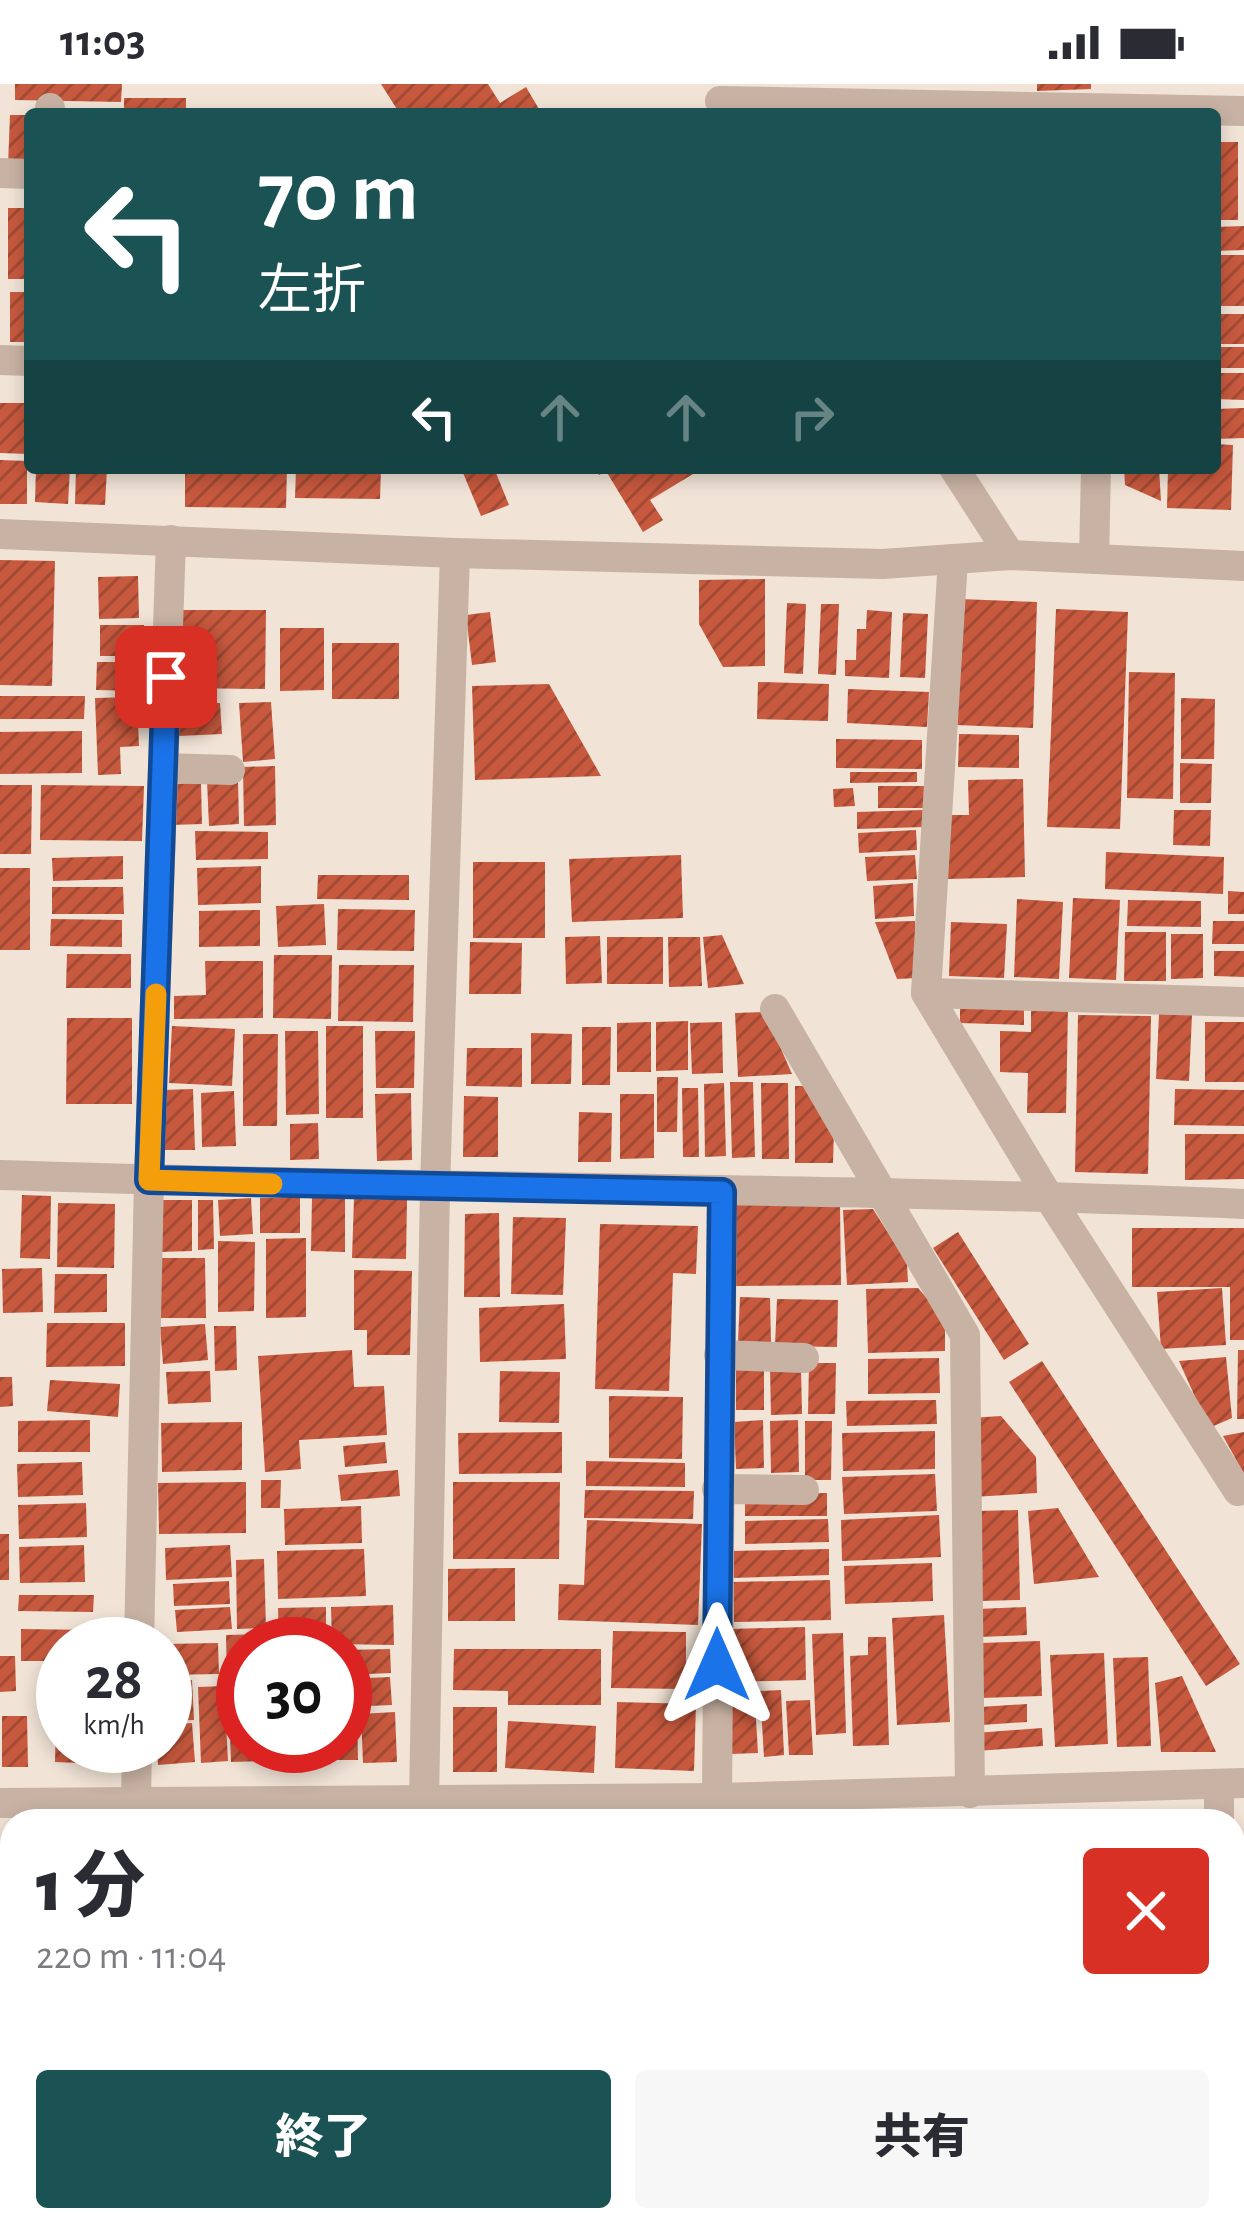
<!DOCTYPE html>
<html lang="ja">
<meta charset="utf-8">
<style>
body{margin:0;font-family:"Alegreya Sans","Noto Sans JP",sans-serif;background:#f7f7f7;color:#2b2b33;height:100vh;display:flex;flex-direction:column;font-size:45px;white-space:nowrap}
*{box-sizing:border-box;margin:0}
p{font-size:39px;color:#7c7c81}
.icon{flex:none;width:66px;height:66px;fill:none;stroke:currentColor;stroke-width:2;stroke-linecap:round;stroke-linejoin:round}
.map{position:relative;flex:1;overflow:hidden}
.drawer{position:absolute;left:0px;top:1725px;width:1245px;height:423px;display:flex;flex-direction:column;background:#fff;border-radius:36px 36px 0 0;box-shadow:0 6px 18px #0003}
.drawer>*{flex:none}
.hud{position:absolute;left:24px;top:24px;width:1197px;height:366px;border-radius:12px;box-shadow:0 6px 18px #0003;background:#1b5354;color:#fff;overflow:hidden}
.speed{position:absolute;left:36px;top:1533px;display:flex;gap:24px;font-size:60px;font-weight:700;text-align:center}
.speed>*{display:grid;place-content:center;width:156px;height:156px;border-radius:50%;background:#fff;box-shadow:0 6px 18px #0003;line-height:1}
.speed small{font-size:30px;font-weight:400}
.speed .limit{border:18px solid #d22;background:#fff;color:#111}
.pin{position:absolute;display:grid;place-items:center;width:102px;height:102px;color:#fff;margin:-51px;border-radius:24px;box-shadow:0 6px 18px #0006}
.me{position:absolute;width:132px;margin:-66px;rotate:0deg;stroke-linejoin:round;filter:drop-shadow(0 0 9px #0008)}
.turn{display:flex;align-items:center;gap:42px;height:252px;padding:0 36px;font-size:54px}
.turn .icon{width:156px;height:156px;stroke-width:2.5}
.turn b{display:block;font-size:84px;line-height:102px}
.lanes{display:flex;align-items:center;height:114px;padding:0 36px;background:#0003;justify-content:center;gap:60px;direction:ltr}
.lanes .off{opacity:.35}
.round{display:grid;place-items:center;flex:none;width:126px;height:126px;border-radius:12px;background:#f7f7f7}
.head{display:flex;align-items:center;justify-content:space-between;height:204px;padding:0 36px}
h1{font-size:72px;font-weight:800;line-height:90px}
.action{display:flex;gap:24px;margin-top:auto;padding:24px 36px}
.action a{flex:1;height:138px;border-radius:12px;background:#1b5354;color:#fff;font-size:48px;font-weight:800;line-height:138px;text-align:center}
.action a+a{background:#f7f7f7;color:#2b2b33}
.status{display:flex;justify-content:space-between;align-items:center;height:84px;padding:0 60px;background:#fff;direction:ltr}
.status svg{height:33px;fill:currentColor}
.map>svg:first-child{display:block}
.park{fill:#b4bf97}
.building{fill:url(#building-hatch)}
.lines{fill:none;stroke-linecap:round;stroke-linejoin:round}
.minor{stroke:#c8b2a3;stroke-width:30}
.route-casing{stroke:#114b97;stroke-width:30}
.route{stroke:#1a73e8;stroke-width:21}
.slow{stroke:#f59e0b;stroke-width:21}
</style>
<div class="status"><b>11:03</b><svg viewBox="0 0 49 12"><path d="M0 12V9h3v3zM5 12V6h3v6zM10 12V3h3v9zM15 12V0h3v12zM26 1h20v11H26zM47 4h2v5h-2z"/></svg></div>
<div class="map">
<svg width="1244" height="2147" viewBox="0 0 1244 2147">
<defs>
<pattern id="building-hatch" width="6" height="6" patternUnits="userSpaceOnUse" patternTransform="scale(3)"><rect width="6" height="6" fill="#c7593e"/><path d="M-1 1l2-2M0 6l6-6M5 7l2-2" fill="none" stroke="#a24a34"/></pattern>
</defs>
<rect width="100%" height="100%" fill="#f1e3d6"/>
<path class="park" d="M764,2136h304l1,7 -298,4z"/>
<g class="building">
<path d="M15,0h107l-1,18 -106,-2z"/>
<path d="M381,0h107l12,19 26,-16 13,22 -8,5h-131z"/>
<path d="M1037,0h54v5l-54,2z"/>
<rect x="124" y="14" width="62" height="16"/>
<path d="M10,31h20v51h-22z"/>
<rect x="1215" y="58" width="23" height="78"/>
<rect x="8" y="124" width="22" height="71"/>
<path d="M1244,142v24l-29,1v-24z"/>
<rect x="1215" y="171" width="29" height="51"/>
<rect x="10" y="208" width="20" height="50"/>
<rect x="1215" y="230" width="29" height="30"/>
<rect x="1215" y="263" width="29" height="21"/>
<path d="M1215,289h29v27l-29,-1z"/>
<path d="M0,319h30l-1,51 -29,-1z"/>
<path d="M1244,324v30l-29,1v-30z"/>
<path d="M1215,360l18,1 -2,65 -64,-2 1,-40h47z"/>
<path d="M0,376l27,1v43h-27z"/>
<path d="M36,384h34l-2,36 -33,-2z"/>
<path d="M76,384h31l-2,37 -30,-1z"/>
<path d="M185,384h102l-1,40 -101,-1z"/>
<path d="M296,384h85l-1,31 -85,-1z"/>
<path d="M461,384h33l15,37 -28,11z"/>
<path d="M595,384h108l-53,32 13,20 -20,12 -37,-61 -7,4z"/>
<path d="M1124,384h35l2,33 -36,-16z"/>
<path d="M0,476l55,1 -3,125 -52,-1z"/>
<path d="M138,492l1,42 -40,1 -1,-42z"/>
<path d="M765,495v87l-42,1 -24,-43v-44z"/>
<path d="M960,515l77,3 -4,126 -77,-3z"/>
<path d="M787,519l19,1 -3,70 -19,-1z"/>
<path d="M821,520h18l-3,71 -18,-1z"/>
<path d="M1056,525l72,3 -8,217 -73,-2z"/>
<path d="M182,526h84l-1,79 -84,-1z"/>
<path d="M867,526l25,2 -3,66 -44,-2v-16h11l1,-31h9z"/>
<path d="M490,528l6,50 -24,3 -6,-50z"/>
<path d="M903,529l25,1 -3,64 -25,-1z"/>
<path d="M100,541h44l-1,31h-43z"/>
<path d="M280,544h44v62l-44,1z"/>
<rect x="332" y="559" width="67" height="56"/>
<path d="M97,578h46l-1,29 -46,-1z"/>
<path d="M1129,588l46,1 -2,126 -46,-1z"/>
<path d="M758,598l71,2 -1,37 -71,-2z"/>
<path d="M549,600l52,92 -126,4 -3,-94z"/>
<path d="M848,605l81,3 -2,35 -80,-4z"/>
<path d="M0,612h85l-1,23h-84z"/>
<path d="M137,613l2,49 -19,1 1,27 -23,1 -3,-77z"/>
<path d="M1181,614l34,1 -1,60h-33z"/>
<path d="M271,618l4,57 -32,3 -4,-59z"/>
<path d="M220,619l2,31 -43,2 -1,-32z"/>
<path d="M82,647v42l-82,1v-42z"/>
<path d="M959,650l60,1v33l-61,-1z"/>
<path d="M836,655l86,1v29l-86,-1z"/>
<path d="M1180,679l32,1 -1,39h-31z"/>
<path d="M275,682l1,59 -32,1 -1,-59z"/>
<path d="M850,688h67v10l-67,1z"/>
<path d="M1023,695l2,98 -78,2 -1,-64h23l-1,-35z"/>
<path d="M238,696l1,44 -30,2 -2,-45z"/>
<path d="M201,699l1,41 -31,1 -2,-41z"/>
<path d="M0,701h32l-1,69h-31z"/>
<path d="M41,701l103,1 -2,55 -102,-1z"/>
<rect x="878" y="702" width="46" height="22"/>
<path d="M853,704l2,18 -21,1 -1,-18z"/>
<path d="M924,726v17l-67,2v-17z"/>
<path d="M1174,726h37l-1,36 -37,-1z"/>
<path d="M916,746l1,20 -58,3 -1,-20z"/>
<path d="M195,747l73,1v27l-72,1z"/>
<path d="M1106,768l118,5 -1,37 -118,-5z"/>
<path d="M681,771l2,63 -111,4 -3,-63z"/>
<path d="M915,771l2,24 -50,2 -2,-24z"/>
<path d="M123,772v23l-70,2 -1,-23z"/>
<rect x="473" y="778" width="72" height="76"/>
<path d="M261,782v37l-63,2 -1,-37z"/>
<rect x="0" y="784" width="30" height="82"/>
<path d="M318,791h91v25l-92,-1z"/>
<path d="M913,799l1,33 -39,3 -2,-33z"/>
<path d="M52,803h71l1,27h-72z"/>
<path d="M1228,807l16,1v22h-16z"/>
<path d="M1073,814l47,2 -4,80 -47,-2z"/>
<path d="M1017,815l46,3 -4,77 -45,-2z"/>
<path d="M1128,816l73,1v26l-74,-1z"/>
<path d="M324,820l2,41 -48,2 -2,-41z"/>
<path d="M338,825l77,1 -1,41 -77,-1z"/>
<path d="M260,826v36l-61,1v-36z"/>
<path d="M51,835l71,1v27l-72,-1z"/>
<path d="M915,837l2,57 -20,1 -22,-57z"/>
<path d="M1213,837h31v23h-32z"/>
<path d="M951,838l56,2 -3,54 -55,-2z"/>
<path d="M1125,848h41v49h-42z"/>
<path d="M1171,850h32v44l-32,1z"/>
<path d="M722,851l22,49 -36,4 -5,-51z"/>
<path d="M600,852l2,47 -36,1 -1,-47z"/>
<rect x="607" y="853" width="56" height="47"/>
<path d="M668,853h32l2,49 -33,1z"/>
<path d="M470,858l52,1 -1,51h-52z"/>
<path d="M1214,867h30v26l-30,-1z"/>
<path d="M67,870h64v34h-65z"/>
<path d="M274,871h58l-1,64 -58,-1z"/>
<path d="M205,877h58v57l-89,1v-23l32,-1z"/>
<path d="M339,881h75l-1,57 -75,-1z"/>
<path d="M960,919l64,1v21l-64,-2z"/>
<path d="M1031,923l37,1 -2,105h-39l1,-40 -28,-1v-41l31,1z"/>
<path d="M765,928l27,62 -54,3 -3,-64z"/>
<path d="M1159,930l33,1 -3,66 -33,-2z"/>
<path d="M1078,931l73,1 -3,158 -73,-2z"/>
<path d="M67,934h65v86h-66z"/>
<path d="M688,937v49l-32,1v-49z"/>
<path d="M651,938v50h-34v-49z"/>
<path d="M722,938l1,51 -31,1 -2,-51z"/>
<rect x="1205" y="938" width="39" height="60"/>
<path d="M172,942l63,3 -3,57 -63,-3z"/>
<rect x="326" y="942" width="37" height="92"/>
<path d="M582,943h29l-1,58h-28z"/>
<path d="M285,947h33l1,83 -33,1z"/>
<path d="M375,947h40l-1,57h-38z"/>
<path d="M531,949l41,1 -1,50h-40z"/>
<path d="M243,950h35l-1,92h-34z"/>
<path d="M467,964h55v39l-56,-1z"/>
<path d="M657,993h21l-1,55h-20z"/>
<path d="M730,998h23l2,75 -23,1z"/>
<path d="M724,999l2,73 -21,1 -1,-73z"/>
<path d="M761,999h27l1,76h-27z"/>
<path d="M795,1002h13l26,43 -1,34h-38z"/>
<path d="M682,1004h16l1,69h-16z"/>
<path d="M193,1005l2,61h-32l-1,-60z"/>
<path d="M1175,1005l69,1v36l-70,-1z"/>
<path d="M234,1007l2,55 -34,1 -1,-54z"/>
<path d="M411,1009l1,67 -35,1 -2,-67z"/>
<path d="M620,1010h34v64l-34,1z"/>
<path d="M464,1012l34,1v60h-35z"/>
<path d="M579,1028l33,1 -1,49h-33z"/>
<path d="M318,1039l1,36 -29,1v-36z"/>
<path d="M1185,1050h59v45l-59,1z"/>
<path d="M22,1111l29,1 -1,63 -30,-1z"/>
<path d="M312,1112h33v56l-34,-1z"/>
<path d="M251,1114l2,36 -33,2 -2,-36z"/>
<rect x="260" y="1114" width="40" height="35"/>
<path d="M354,1115l53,1 -1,59 -54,-1z"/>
<path d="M159,1116h33v51l-33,1z"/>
<path d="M198,1116h15l1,49 -16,1z"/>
<path d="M58,1119l57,1 -1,64 -57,-1z"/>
<path d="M736,1119h104l1,82 -105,1z"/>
<path d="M873,1125l34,54 1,19 -61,3 -4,-75z"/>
<path d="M499,1129l1,84h-36l1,-83z"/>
<path d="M513,1133l53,1 -3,77 -52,-1z"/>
<path d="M600,1140l98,2 -2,48 -23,-1 -4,118 -74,-2z"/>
<path d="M1132,1144h112v112h-14v-53h-98z"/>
<path d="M958,1148l71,112 -25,16 -71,-112z"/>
<path d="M306,1154v79l-40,1v-79z"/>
<path d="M218,1157l37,1 -1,69 -36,1z"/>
<path d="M159,1174h46l1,60h-47z"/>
<path d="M42,1184l1,44 -40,1 -1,-44z"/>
<path d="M354,1186l58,1 -2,84h-43v-25h-13z"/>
<path d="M55,1190h52v38l-53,1z"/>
<path d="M918,1204l27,31v32l-77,2 -2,-64z"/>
<path d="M1222,1204l4,57 -65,4 -4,-57z"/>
<path d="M740,1213l30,1 1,44h-33z"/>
<path d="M777,1215l61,1 -1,47 -62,-1z"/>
<path d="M564,1220l2,55 -86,3 -1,-54z"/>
<path d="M47,1239h78v43l-79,1z"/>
<path d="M205,1240l3,36 -45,4 -3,-37z"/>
<path d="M214,1242h22l1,44 -22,1z"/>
<path d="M352,1266l2,37 30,-1 3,49 -88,5 2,29 -36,3 -7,-116z"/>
<path d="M1238,1266h6v69h-7z"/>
<path d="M1226,1273l6,61 -23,10 -30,-67z"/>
<path d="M939,1274l1,35 -72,1v-35z"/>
<path d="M1042,1277l198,303 -34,22 -197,-304z"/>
<path d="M809,1279h27l-1,51h-27z"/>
<path d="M801,1283l1,47 -31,1 -1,-47z"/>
<rect x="736" y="1285" width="28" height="41"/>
<path d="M210,1287l1,31 -43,2 -2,-32z"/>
<path d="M500,1287l60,1 -1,51 -60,-1z"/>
<path d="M0,1293h12l1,29 -13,1z"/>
<path d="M50,1296l70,4 -2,33 -71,-6z"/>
<path d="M609,1312l74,1 -1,62 -73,-1z"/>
<path d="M936,1316l1,24 -90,2 -1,-25z"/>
<path d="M1001,1332l35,41 1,36 -64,4 -3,-79z"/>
<path d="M90,1336v32h-72v-31z"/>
<path d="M763,1336l1,48 -28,1 -2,-47z"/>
<path d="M798,1336l1,52 -28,1 -1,-52z"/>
<path d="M805,1337h27l-1,59h-26z"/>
<path d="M242,1338v48l-80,2 -1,-49z"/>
<path d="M935,1347v38l-92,2 -1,-38z"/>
<path d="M562,1348v41l-103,1 -1,-41z"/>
<path d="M1244,1348v42l-21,-38z"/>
<path d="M385,1358l2,21 -42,4 -2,-21z"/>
<path d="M586,1377l99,2v24l-99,-1z"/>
<path d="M82,1378l1,33 -65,2 -1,-33z"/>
<path d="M398,1386l2,26 -59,5 -3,-26z"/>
<path d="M935,1390l2,37 -93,3 -2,-37z"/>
<path d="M261,1396h20l-1,28h-19z"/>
<path d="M246,1398v51l-87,1 -1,-51z"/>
<path d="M453,1398h107l-1,77h-106z"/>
<path d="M585,1406l109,1 -1,28 -109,-1z"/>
<path d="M827,1409v23h-82v-21z"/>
<path d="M86,1419l1,34 -68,2 -1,-34z"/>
<path d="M361,1422l1,37 -77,2 -1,-36z"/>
<path d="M1058,1424l41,69 -65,7 -6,-73z"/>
<path d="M1018,1426l2,90 -40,1 -3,-90z"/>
<path d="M939,1431l2,42 -99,4 -1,-41z"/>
<path d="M828,1435l1,23 -84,2v-23z"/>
<path d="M587,1436l115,4 -4,101 -140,-5 1,-36 25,1z"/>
<rect x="0" y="1450" width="9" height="46"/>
<path d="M84,1461l1,37 -65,1 -1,-36z"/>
<path d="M230,1461l2,32 -66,3 -1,-32z"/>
<path d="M364,1465l2,47 -88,3 -1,-48z"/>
<path d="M829,1465v26l-96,3 -1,-27z"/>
<path d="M264,1475l2,69 -29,1 -1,-69z"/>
<path d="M932,1479l1,38 -88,3 -1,-38z"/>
<path d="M515,1484v53h-67v-52z"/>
<path d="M830,1496l1,40 -97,2 -1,-40z"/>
<path d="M229,1497l1,23 -56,2 -1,-22z"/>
<path d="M19,1511h75l-1,17 -75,-1z"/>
<path d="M393,1521l1,40 -62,-1 -1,-37z"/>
<path d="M230,1523l2,22 -55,3 -2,-22z"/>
<path d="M326,1523v37h-47l-1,-36z"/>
<path d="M1026,1523l1,28 -48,2 -1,-28z"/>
<path d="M944,1531l6,107 -53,3 -5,-107z"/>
<path d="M805,1543l1,53 -76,2v-53z"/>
<path d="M21,1545l76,1v14h-34v17h-42z"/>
<path d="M613,1547l73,1v57l-75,-1z"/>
<path d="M843,1549l3,100 -30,2 -4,-101z"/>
<path d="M263,1550v10h-20v34l-16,1 -1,-44z"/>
<path d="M868,1553h18l3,108 -36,1 -3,-90 18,-1z"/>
<path d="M1040,1557l2,55 -61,2 -1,-55z"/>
<path d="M218,1559l1,31 -54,1v-31z"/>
<path d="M390,1565l1,24 -46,2v-25z"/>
<path d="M454,1565h147v56h-93v-14l-55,-1z"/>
<path d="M1104,1569l4,91 -53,3 -5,-92z"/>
<path d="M0,1572h15l1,35 -16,1z"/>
<path d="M1148,1573l3,89 -34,1 -4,-89z"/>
<path d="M1182,1592l34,76h-55l-6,-69z"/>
<path d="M390,1593l2,28 -47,2v-28z"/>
<rect x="44" y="1594" width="19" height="23"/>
<path d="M192,1596l2,40 -29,1v-40z"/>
<path d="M228,1598h15v64h22v15l-34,1z"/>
<path d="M224,1602l4,75 -27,2 -3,-76z"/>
<path d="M754,1602l4,67 -27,1 -3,-66z"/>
<path d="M781,1606l3,65 -20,2 -4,-66z"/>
<path d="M810,1616l3,55h-24l-3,-54z"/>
<path d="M617,1618l79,2 -2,67 -79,-3z"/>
<path d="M1027,1620v18l-46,3 -1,-18z"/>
<rect x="453" y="1623" width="44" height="65"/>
<path d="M357,1626l1,50h-24l-1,-14h12v-35z"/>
<path d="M395,1628l2,50 -34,1 -2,-49z"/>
<path d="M56,1631h7v31h40v18l-48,-2z"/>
<path d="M2,1632h25l1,51h-26z"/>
<path d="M508,1637l88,5 -2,47 -89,-5z"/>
<path d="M192,1639l3,39 -37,3 -1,-19h8v-21z"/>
<path d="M1042,1644l1,18 -66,5 -2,-18z"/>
<path d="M12,1761v67l-12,-27v-35z"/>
<path d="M0,1830l12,26v146l-12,-27z"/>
<path d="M0,2112l16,35h-16z"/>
<path d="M72,2136h58l-24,11h-21l-10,-4z"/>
<path d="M266,2136h37l5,11h-69z"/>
<path d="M313,2136h54l-26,11h-24z"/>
<path d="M403,2136h44l6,11h-72z"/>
<path d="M460,2136h41l-25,11h-11z"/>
<path d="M519,2136h18l4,11h-48z"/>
<path d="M671,2136h74l5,8 -73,3z"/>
<rect x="1110" y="2136" width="73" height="11"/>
</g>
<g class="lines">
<g class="minor">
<path d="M720,17l524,10"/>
<path d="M50,30v-6"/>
<path d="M0,89l30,1"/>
<path d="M0,276l30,1"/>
<path d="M954,384l56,87"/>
<path d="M0,450l455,19 428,11 127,-9 234,11"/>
<path d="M953,475l-27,434 122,203 190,295"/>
<path d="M1094,475l2,-91"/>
<path d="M163,684l67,2"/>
<path d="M926,909l318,9"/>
<path d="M775,925l190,326 5,458"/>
<path d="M0,1091c415,14 830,12 1244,29"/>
<path d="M719,1271l85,3"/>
<path d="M717,1405l87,1"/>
<path d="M139,1560l10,-464 22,-640"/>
<path d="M1219,1700v37"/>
<path d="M717,1714l5,-606"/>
<path d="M136,1715l1,-53"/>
<path d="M0,1719l717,-5 527,-15"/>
<path d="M433,1737l-9,-19 11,-614 20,-635"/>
<path d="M0,2052l12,28"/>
<path d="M37,2136l5,11"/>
<path d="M617,2136l5,11"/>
<path d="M1229,2136v11"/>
<path d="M166,2147l23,-11"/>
</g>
</g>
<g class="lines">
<defs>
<path id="route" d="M166,593l-17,503 573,12 -5,473"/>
</defs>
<use href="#route" class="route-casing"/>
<use href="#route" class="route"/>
<path class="slow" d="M156,910l-7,186 123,4"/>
</g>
</svg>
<div class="speed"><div>28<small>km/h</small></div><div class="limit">30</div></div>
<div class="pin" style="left:166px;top:593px;background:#d93025"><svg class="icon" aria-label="arrive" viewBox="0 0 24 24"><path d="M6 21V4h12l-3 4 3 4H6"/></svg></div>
<svg class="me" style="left:717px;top:1581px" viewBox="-20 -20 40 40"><path d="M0-17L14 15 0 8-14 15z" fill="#1a73e8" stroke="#fff" stroke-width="4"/></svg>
<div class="hud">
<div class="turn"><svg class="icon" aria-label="left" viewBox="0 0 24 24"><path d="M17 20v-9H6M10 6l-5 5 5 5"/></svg><div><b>70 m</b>左折</div></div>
<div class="lanes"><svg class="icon" aria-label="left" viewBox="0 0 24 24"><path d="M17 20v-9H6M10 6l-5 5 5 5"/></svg><svg class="icon off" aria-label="ahead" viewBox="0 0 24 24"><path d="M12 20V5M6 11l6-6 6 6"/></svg><svg class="icon off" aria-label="ahead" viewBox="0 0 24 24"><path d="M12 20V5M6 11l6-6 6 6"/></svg><svg class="icon off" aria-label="right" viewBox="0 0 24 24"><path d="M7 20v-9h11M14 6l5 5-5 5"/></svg></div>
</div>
<section class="drawer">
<div class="head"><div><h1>1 分</h1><p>220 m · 11:04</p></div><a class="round" style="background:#d93025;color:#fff"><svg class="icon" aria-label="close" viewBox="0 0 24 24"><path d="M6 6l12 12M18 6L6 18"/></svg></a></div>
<div class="action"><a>終了</a><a>共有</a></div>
</section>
</div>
